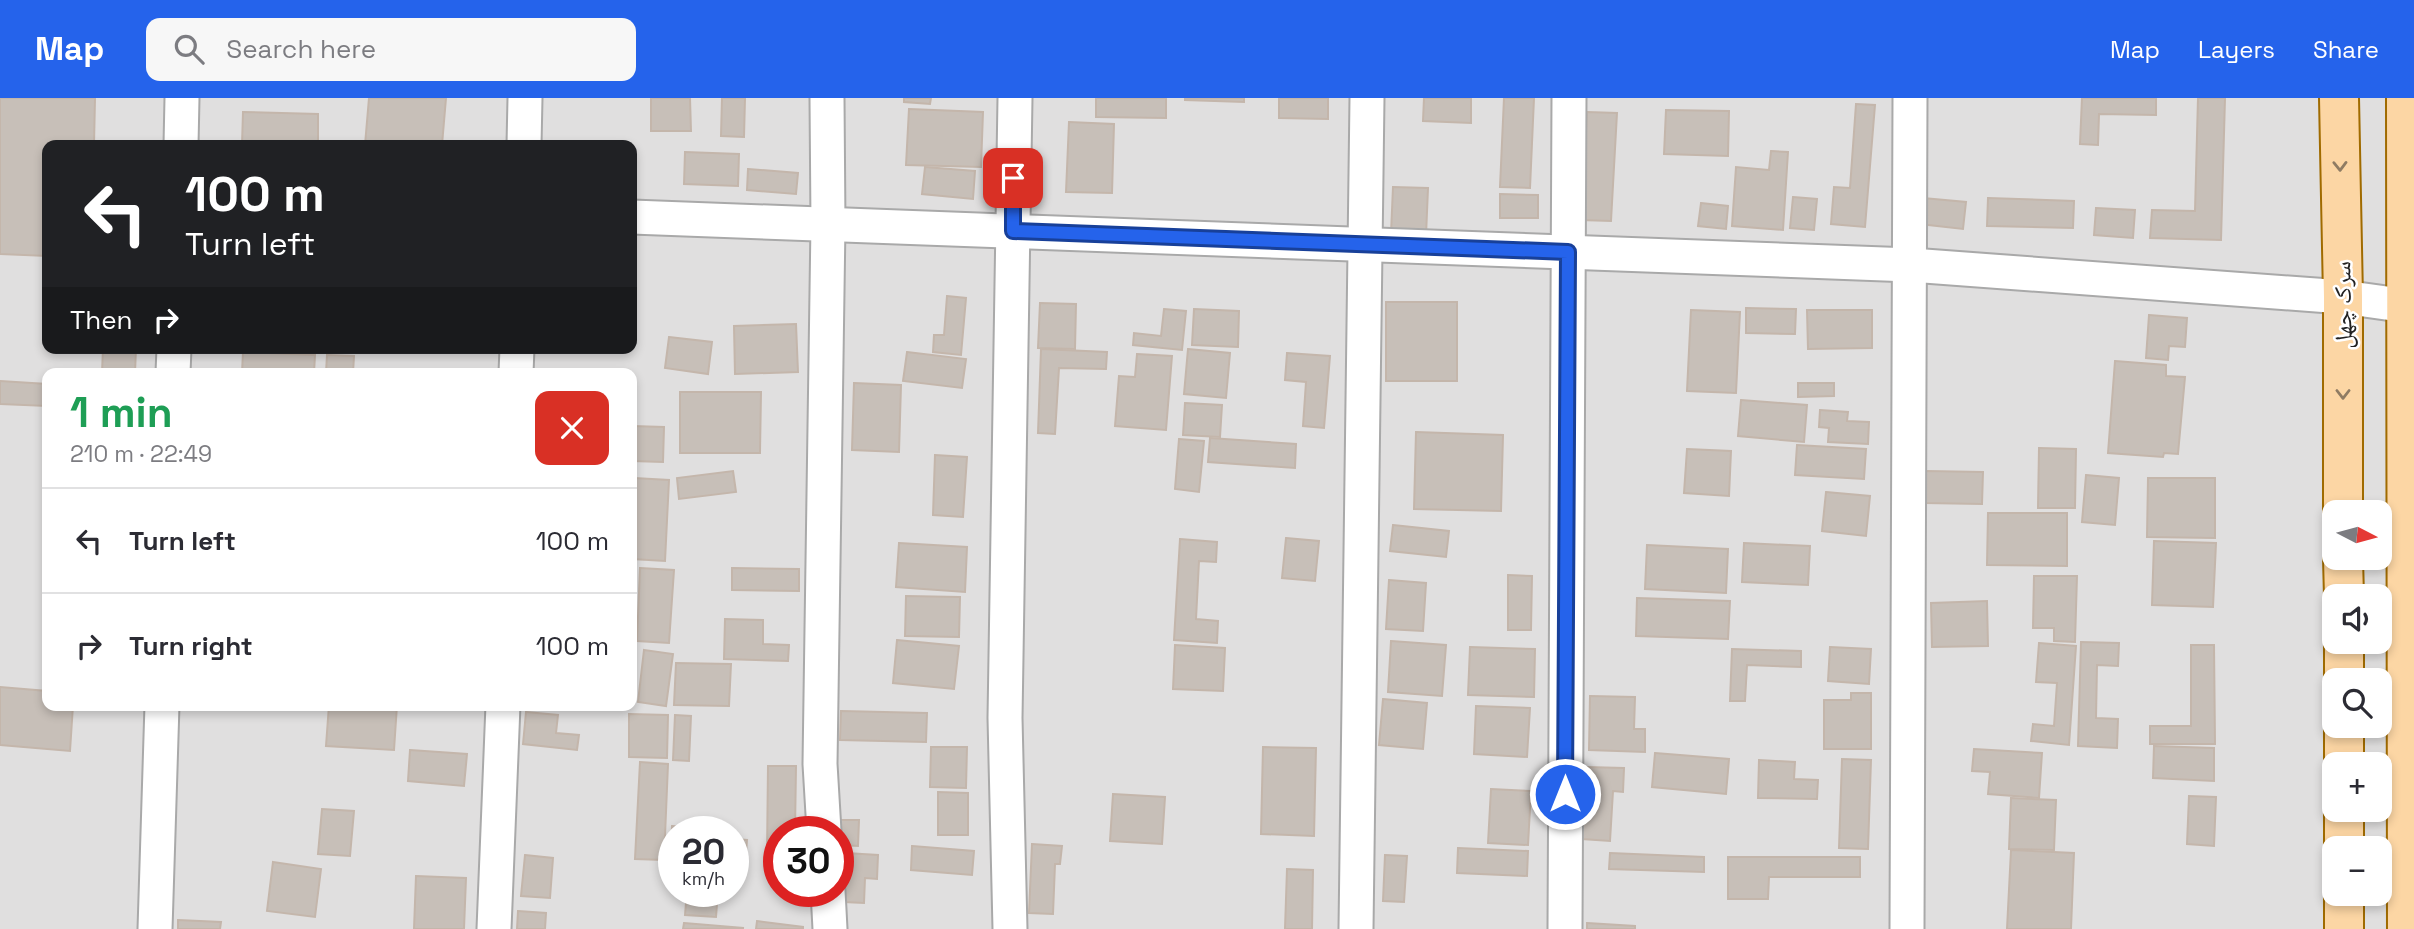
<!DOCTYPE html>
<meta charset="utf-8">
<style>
body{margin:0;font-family:"Space Grotesk","Noto Naskh Arabic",sans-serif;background:#f7f7f7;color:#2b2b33;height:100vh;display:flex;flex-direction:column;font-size:26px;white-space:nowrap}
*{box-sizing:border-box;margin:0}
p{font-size:23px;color:#7c7c81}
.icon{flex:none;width:38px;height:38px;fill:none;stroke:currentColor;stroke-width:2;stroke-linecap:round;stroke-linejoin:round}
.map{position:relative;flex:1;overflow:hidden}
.details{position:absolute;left:42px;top:270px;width:595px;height:343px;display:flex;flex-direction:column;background:#fff;border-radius:14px;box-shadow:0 4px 10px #0003}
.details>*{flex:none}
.hud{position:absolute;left:42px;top:42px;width:595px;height:214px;border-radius:14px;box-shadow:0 4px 10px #0003;background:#202124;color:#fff;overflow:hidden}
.needle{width:46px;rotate:96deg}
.controls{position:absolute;left:2322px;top:402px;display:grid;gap:14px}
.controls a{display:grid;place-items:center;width:70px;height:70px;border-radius:14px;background:#fff;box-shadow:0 4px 10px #0003;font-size:35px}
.speed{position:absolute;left:658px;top:718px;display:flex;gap:14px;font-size:35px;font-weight:700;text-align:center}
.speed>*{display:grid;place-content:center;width:91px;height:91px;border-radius:50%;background:#fff;box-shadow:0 4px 10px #0003;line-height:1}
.speed small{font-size:18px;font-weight:400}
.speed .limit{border:10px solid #d22;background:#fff;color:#111}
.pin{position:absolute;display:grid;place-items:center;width:60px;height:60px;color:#fff;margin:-30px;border-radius:14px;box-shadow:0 4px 10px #0006}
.me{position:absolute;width:77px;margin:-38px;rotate:0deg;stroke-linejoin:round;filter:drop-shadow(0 0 5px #0008)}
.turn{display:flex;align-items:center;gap:24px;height:147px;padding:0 28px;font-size:32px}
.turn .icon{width:91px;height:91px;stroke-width:2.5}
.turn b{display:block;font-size:49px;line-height:60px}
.then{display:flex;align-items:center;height:66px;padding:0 28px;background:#0003;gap:14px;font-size:26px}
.round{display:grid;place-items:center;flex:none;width:74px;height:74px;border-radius:14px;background:#f7f7f7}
.summary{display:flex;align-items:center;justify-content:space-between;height:119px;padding:0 28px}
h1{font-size:42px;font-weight:600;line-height:52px;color:#1e9e55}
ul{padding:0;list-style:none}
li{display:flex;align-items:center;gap:21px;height:105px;padding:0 28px;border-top:2px solid #e1e1e2}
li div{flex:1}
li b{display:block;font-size:26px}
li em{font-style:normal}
header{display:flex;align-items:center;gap:42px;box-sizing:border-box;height:98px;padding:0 35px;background:#2563eb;color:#fff}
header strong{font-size:33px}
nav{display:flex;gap:38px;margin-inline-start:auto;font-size:24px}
.search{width:490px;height:63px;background:#f7f7f7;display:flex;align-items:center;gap:18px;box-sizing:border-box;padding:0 24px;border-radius:14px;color:#7c7c81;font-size:26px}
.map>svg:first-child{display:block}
.residential{fill:#e0dfdf;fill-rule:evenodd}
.building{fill:#c7bfb8;stroke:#c4b6ab;stroke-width:2}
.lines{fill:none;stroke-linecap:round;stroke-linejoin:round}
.street-casing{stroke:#a9a9a9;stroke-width:37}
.primary-casing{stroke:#a06b00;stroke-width:42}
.street{stroke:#fff;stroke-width:33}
.primary{stroke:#fcd6a4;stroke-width:38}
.oneway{stroke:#8f7c63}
.route-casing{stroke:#184099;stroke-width:18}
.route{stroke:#2563eb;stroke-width:12}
.labels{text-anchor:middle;stroke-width:5;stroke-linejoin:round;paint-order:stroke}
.street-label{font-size:24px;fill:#222;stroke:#fff}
</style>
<header>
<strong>Map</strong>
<div class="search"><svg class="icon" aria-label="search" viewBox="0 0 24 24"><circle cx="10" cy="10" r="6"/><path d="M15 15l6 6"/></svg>Search here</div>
<nav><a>Map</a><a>Layers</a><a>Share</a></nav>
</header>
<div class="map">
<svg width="2414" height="831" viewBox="0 0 2414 831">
<rect width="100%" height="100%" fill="#f2efe9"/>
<path class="residential" d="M0,0h2414v831h-2414zM47,47h585v203h-585zM47,275h585v332h-585zM2334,415h46v45h-46zM2334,499h46v45h-46zM2334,583h46v45h-46zM2334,667h46v45h-46zM674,733h59v60h-59zM779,733h59v60h-59zM2334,751h46v45h-46z"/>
<g class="building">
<path d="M0,0h95l-1,47h-47v111l-47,-2z"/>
<path d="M369,0h77l-4,47h-77z"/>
<path d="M651,0h39l1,33h-40z"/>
<path d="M722,0h23l-1,39 -23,-1z"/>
<path d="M904,0h27l-1,6 -26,-2z"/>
<path d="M1096,0h70v20l-70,-1z"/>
<path d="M1185,0h59v4l-59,-2z"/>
<path d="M1279,0h49v21l-49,-1z"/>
<path d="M1424,0h47v25l-48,-2z"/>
<path d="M1504,0h30l-4,90 -30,-1z"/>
<path d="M2082,0h74v17l-57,-1 -1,31 -18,-1z"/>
<path d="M2198,0h27l-4,142 -71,-2 2,-28 43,1z"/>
<path d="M1856,6l19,1 -10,122 -34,-3 3,-37 16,1z"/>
<path d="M909,11l74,3 -2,55 -75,-2z"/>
<path d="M1666,12l63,1 -1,45 -64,-2z"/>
<path d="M243,14l75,2v31h-76z"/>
<path d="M1587,14l30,1 -6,108 -30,-1z"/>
<path d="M1069,24l45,2 -2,69 -46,-1z"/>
<path d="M1771,53l17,1 -5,78 -51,-4 4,-59 33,3z"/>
<path d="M685,54l54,2 -1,32 -54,-2z"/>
<path d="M925,69l50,4 -2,28 -51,-5z"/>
<path d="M748,71l50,4 -2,21 -49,-4z"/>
<path d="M1393,89l35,1 -2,48 -35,-2z"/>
<path d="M1500,96l38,1v23h-38z"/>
<path d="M1793,99l24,2 -3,31 -24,-2z"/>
<path d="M1923,100l43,4 -3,27 -43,-5z"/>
<path d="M1988,100l86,3 -1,27 -86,-2z"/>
<path d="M1701,105l27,3 -2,23 -28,-3z"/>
<path d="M2096,110l39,2 -2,28 -39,-3z"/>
<path d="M947,198l19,2 -5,57 -28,-3 1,-17h10z"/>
<rect x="1386" y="204" width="71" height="79"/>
<path d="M1040,205l36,1 -1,45 -37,-1z"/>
<path d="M1746,210l50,1 -1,25 -49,-1z"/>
<path d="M1164,211l22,2 -4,39 -49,-5 1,-12 27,3z"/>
<path d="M1194,211l45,2 -1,36 -46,-2z"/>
<path d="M1691,212l49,2 -4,81 -49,-2z"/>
<path d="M1807,212h65v38l-64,1z"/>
<path d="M2149,217l38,3 -2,29 -16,-1 -1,14 -22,-2z"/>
<path d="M796,226l2,48 -63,2 -1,-48z"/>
<path d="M669,239l43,5 -4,32 -43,-6z"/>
<path d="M103,250h33l-1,25h-33z"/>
<path d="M1041,251l66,3 -1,17 -47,-1 -4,66 -17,-1z"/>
<path d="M1188,251l42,4 -4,45 -42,-4z"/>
<path d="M243,254l72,3 -1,18h-72z"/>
<path d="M907,254l59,7 -4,29 -59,-7z"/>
<path d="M1287,255l43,3 -6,72 -21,-2 3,-44 -21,-2z"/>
<path d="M1137,256l35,2 -6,74 -51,-4 4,-50 16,1z"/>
<path d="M327,257l27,1 -1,17h-27z"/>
<path d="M2115,263l51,4v11l19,1 -7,77 -14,-1 -1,4 -55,-4z"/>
<path d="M0,283l47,3v22l-47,-2z"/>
<path d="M854,285l47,2 -2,67 -47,-2z"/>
<path d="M1798,285h36v13l-36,1z"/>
<path d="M680,294h81l-1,61h-80z"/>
<path d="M1741,302l66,5 -3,37 -66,-6z"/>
<path d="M1185,305l37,2 -2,32 -37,-2z"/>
<path d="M1820,312l28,2 -1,9 22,1 -1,22 -40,-2 1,-14 -10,-1z"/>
<path d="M632,328l32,1 -1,35 -31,-1z"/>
<path d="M1416,334l87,3 -2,76 -87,-2z"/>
<path d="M1210,340l86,6 -1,24 -87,-6z"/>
<path d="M1179,341l25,2 -5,51 -24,-3z"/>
<path d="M1797,347l69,4 -2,30 -69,-4z"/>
<path d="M2039,350l37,1 -1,59h-37z"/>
<path d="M1687,351l44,2 -2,45 -45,-3z"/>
<path d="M935,357l32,2 -4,60 -30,-2z"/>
<path d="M733,373l3,21 -57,7 -2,-21z"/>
<path d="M1926,373l57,1 -1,32 -57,-1z"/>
<path d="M2086,377l33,3 -4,47 -33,-3z"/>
<path d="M634,380l35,2 -4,81 -33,-2z"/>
<path d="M2148,380h67v60l-68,-1z"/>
<path d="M1826,394l44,4 -4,40 -44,-5z"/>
<path d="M1988,415h79v53l-80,-1z"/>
<path d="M1393,427l56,6 -3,26 -56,-6z"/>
<path d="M1286,440l33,3 -4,40 -33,-3z"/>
<path d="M1180,441l37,3 -1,20 -17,-1 -3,58 22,2 -1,22 -43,-3z"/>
<path d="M2154,443l62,2 -3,64 -61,-2z"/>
<path d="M899,445l68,4 -2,45 -69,-5z"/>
<path d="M1744,445l66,3 -2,39 -66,-3z"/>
<path d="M1647,447l81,4 -2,44 -81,-4z"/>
<path d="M640,470l34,2 -5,73 -32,-2z"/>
<path d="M732,470l67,1v22l-67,-1z"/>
<path d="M1508,477l24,1 -1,54h-23z"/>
<path d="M2034,478h43l-2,66 -21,-1v-13h-21z"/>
<path d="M1389,482l37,3 -3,48 -37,-2z"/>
<path d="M906,498l54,1 -1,40 -54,-1z"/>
<path d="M1637,500l93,3 -2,38 -92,-3z"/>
<path d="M1987,503l1,45 -56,1 -1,-44z"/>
<path d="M725,521l38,1v24l26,1 -1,16 -64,-2z"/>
<path d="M897,542l62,6 -5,43 -61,-6z"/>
<path d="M1391,543l55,4 -4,51 -54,-4z"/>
<path d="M2081,544l38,1 -1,23 -21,-1 -1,53 22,1 -1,29 -39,-2z"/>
<path d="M2039,545l37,3 -7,99 -38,-4 2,-17 21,2 3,-43 -21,-1z"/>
<path d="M1175,547l50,3 -2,43 -50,-2z"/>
<path d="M2191,547h23l1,99h-65v-18h41z"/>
<path d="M1470,549l65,2 -1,48 -66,-2z"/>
<path d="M1830,549l41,2 -2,35 -41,-3z"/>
<path d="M1732,551l69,2v16l-54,-2 -2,36h-15z"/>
<path d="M644,552l29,4 -7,52 -28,-4z"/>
<path d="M676,565l55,1 -2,42 -55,-1z"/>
<path d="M0,589l47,4v14h26l-3,46 -70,-6z"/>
<path d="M1851,595h20v56h-47v-49h27z"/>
<path d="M1590,598l45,1 -1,32h11v23l-56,-2z"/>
<path d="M1383,601l44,4 -4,46 -44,-4z"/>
<path d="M329,607h68l-3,45 -68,-4z"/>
<path d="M1476,608l54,2 -3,49 -53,-3z"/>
<path d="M841,613l86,2 -1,29 -86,-2z"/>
<path d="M526,614l32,3 -2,18 23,2 -2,15 -54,-6z"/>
<path d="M629,616l39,1 -1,43 -38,-1z"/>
<path d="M675,617l16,1 -2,45 -16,-1z"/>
<path d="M2154,648l60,2v33l-61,-3z"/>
<path d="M931,649h36l-1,41 -36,-1z"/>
<path d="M1263,649l53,1 -2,88 -53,-2z"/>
<path d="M1974,651l68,4 -3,45 -51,-4 2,-22 -18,-1z"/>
<path d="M410,652l57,4 -3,32 -56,-5z"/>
<path d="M1655,655l74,6 -3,35 -74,-7z"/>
<path d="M1842,661l29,1 -3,89 -29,-1z"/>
<path d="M1759,662l36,2 -1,17 24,1 -1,19 -59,-1z"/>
<path d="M640,664l28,2 -4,96 -29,-1z"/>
<path d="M768,668h28l-1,65h-16v25l-12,-1z"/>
<path d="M1586,669l38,1 -1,24 -10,-1 -3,50 -28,-2z"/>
<path d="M1491,691l40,2 -3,54 -40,-2z"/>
<path d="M938,694l30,1v42h-30z"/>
<path d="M1113,696l52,3 -3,47 -52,-3z"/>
<path d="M2189,698l27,1 -2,49 -27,-2z"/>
<path d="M2011,700l45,2 -2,50 -45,-1z"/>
<path d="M322,711l32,2 -4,45 -32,-2z"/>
<path d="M840,722h19l-1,26 -19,-1z"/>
<path d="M672,728l33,3v2h-31v30h-4z"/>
<path d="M733,741l14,1 -2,26h-12z"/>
<path d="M1032,746l30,2 -2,18h-5l-2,50 -24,-1z"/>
<path d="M912,748l62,5 -2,24 -61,-5z"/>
<path d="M1458,750l70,3 -1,25 -70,-3z"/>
<path d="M2011,752l63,3 -3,76h-64z"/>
<path d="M846,755l32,2 -1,24 -12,-1 -1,25 -20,-1z"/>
<path d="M1610,755l94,4v15l-95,-3z"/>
<path d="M525,757l28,3 -3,40 -29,-2z"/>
<path d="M1385,757l22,1 -3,46 -21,-1z"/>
<path d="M1728,759h132v20h-91l-1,22h-40z"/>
<path d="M273,764l48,7 -6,48 -48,-6z"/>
<path d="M1287,771l26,1 -1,59h-27z"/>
<path d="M416,778l50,2 -2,51h-50z"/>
<path d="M687,793h31l-2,26 -31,-2z"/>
<path d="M518,813l28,2 -1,16h-28z"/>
<path d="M178,822l43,2 -1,7h-42z"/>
<path d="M757,823l46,6v2h-47z"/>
<path d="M684,825l60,5 -61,1z"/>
<path d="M1587,825l48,3v3h-48z"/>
</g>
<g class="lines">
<defs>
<g id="street">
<path d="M181,47l1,-47"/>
<path d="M524,47l1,-47"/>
<path d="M632,119l1279,48 432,32 71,10"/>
<path d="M173,275l1,-25"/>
<path d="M516,275l1,-25"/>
<path d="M824,733l-4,-67 8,-540 -1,-126"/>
<path d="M828,793l2,38"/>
<path d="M155,831l7,-224"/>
<path d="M494,831l9,-224"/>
<path d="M1010,831l-5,-211 10,-620"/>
<path d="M1356,831l11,-831"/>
<path d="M1565,831l4,-831"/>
<path d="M1907,831l3,-831"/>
</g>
<g id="primary">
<path d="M2339,0l4,199v216"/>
<path d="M2406,0l1,831"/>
<path d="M2343,460l1,39"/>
<path d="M2344,544v39"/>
<path d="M2344,628v39"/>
<path d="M2344,712v39"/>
<path d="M2344,796v35"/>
</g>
</defs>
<use href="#street" class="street-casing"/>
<use href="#primary" class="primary-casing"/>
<use href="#street" class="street"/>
<use href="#primary" class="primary"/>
</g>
<defs><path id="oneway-chevron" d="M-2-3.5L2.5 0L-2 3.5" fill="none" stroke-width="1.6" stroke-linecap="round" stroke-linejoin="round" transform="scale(1.75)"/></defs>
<g class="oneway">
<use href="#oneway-chevron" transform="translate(2340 68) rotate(89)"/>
<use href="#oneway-chevron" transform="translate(2343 296) rotate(90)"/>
</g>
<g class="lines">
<defs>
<path id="route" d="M1013,80v53l555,21 -3,542"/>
</defs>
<use href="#route" class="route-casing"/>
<use href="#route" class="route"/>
</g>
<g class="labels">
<g class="street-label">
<text transform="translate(2343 207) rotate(-91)" y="8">سرک چهل</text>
</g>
</g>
</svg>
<div class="controls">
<a><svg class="needle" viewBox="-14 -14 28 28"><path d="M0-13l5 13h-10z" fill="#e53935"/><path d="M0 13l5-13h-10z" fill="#7c7c81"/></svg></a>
<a><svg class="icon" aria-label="sound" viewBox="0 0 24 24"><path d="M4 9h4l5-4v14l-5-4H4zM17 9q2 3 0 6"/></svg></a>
<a><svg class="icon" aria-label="search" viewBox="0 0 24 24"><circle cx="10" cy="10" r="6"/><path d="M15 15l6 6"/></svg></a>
<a>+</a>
<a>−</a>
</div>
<div class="speed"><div>20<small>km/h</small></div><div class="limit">30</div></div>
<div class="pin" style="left:1013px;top:80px;background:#d93025"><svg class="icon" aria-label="arrive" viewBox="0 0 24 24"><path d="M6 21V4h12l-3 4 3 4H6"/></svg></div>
<svg class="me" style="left:1565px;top:696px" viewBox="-20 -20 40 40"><circle r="17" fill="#2563eb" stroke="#fff" stroke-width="3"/><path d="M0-11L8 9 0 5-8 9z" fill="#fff"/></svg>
<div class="hud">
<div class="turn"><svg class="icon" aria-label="left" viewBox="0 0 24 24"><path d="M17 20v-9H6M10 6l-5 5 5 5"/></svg><div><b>100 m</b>Turn left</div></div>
<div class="then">Then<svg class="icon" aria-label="right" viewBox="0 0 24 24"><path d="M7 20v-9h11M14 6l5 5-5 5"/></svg></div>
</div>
<section class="details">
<div class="summary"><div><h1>1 min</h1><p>210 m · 22:49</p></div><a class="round" style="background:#d93025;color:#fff"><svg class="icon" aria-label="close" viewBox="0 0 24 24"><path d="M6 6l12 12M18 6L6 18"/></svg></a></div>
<ul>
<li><svg class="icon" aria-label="left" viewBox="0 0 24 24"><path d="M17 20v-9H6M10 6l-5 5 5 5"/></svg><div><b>Turn left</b></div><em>100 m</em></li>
<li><svg class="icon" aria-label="right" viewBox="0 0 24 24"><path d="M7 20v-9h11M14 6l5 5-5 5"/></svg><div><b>Turn right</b></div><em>100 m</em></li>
</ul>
</section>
</div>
